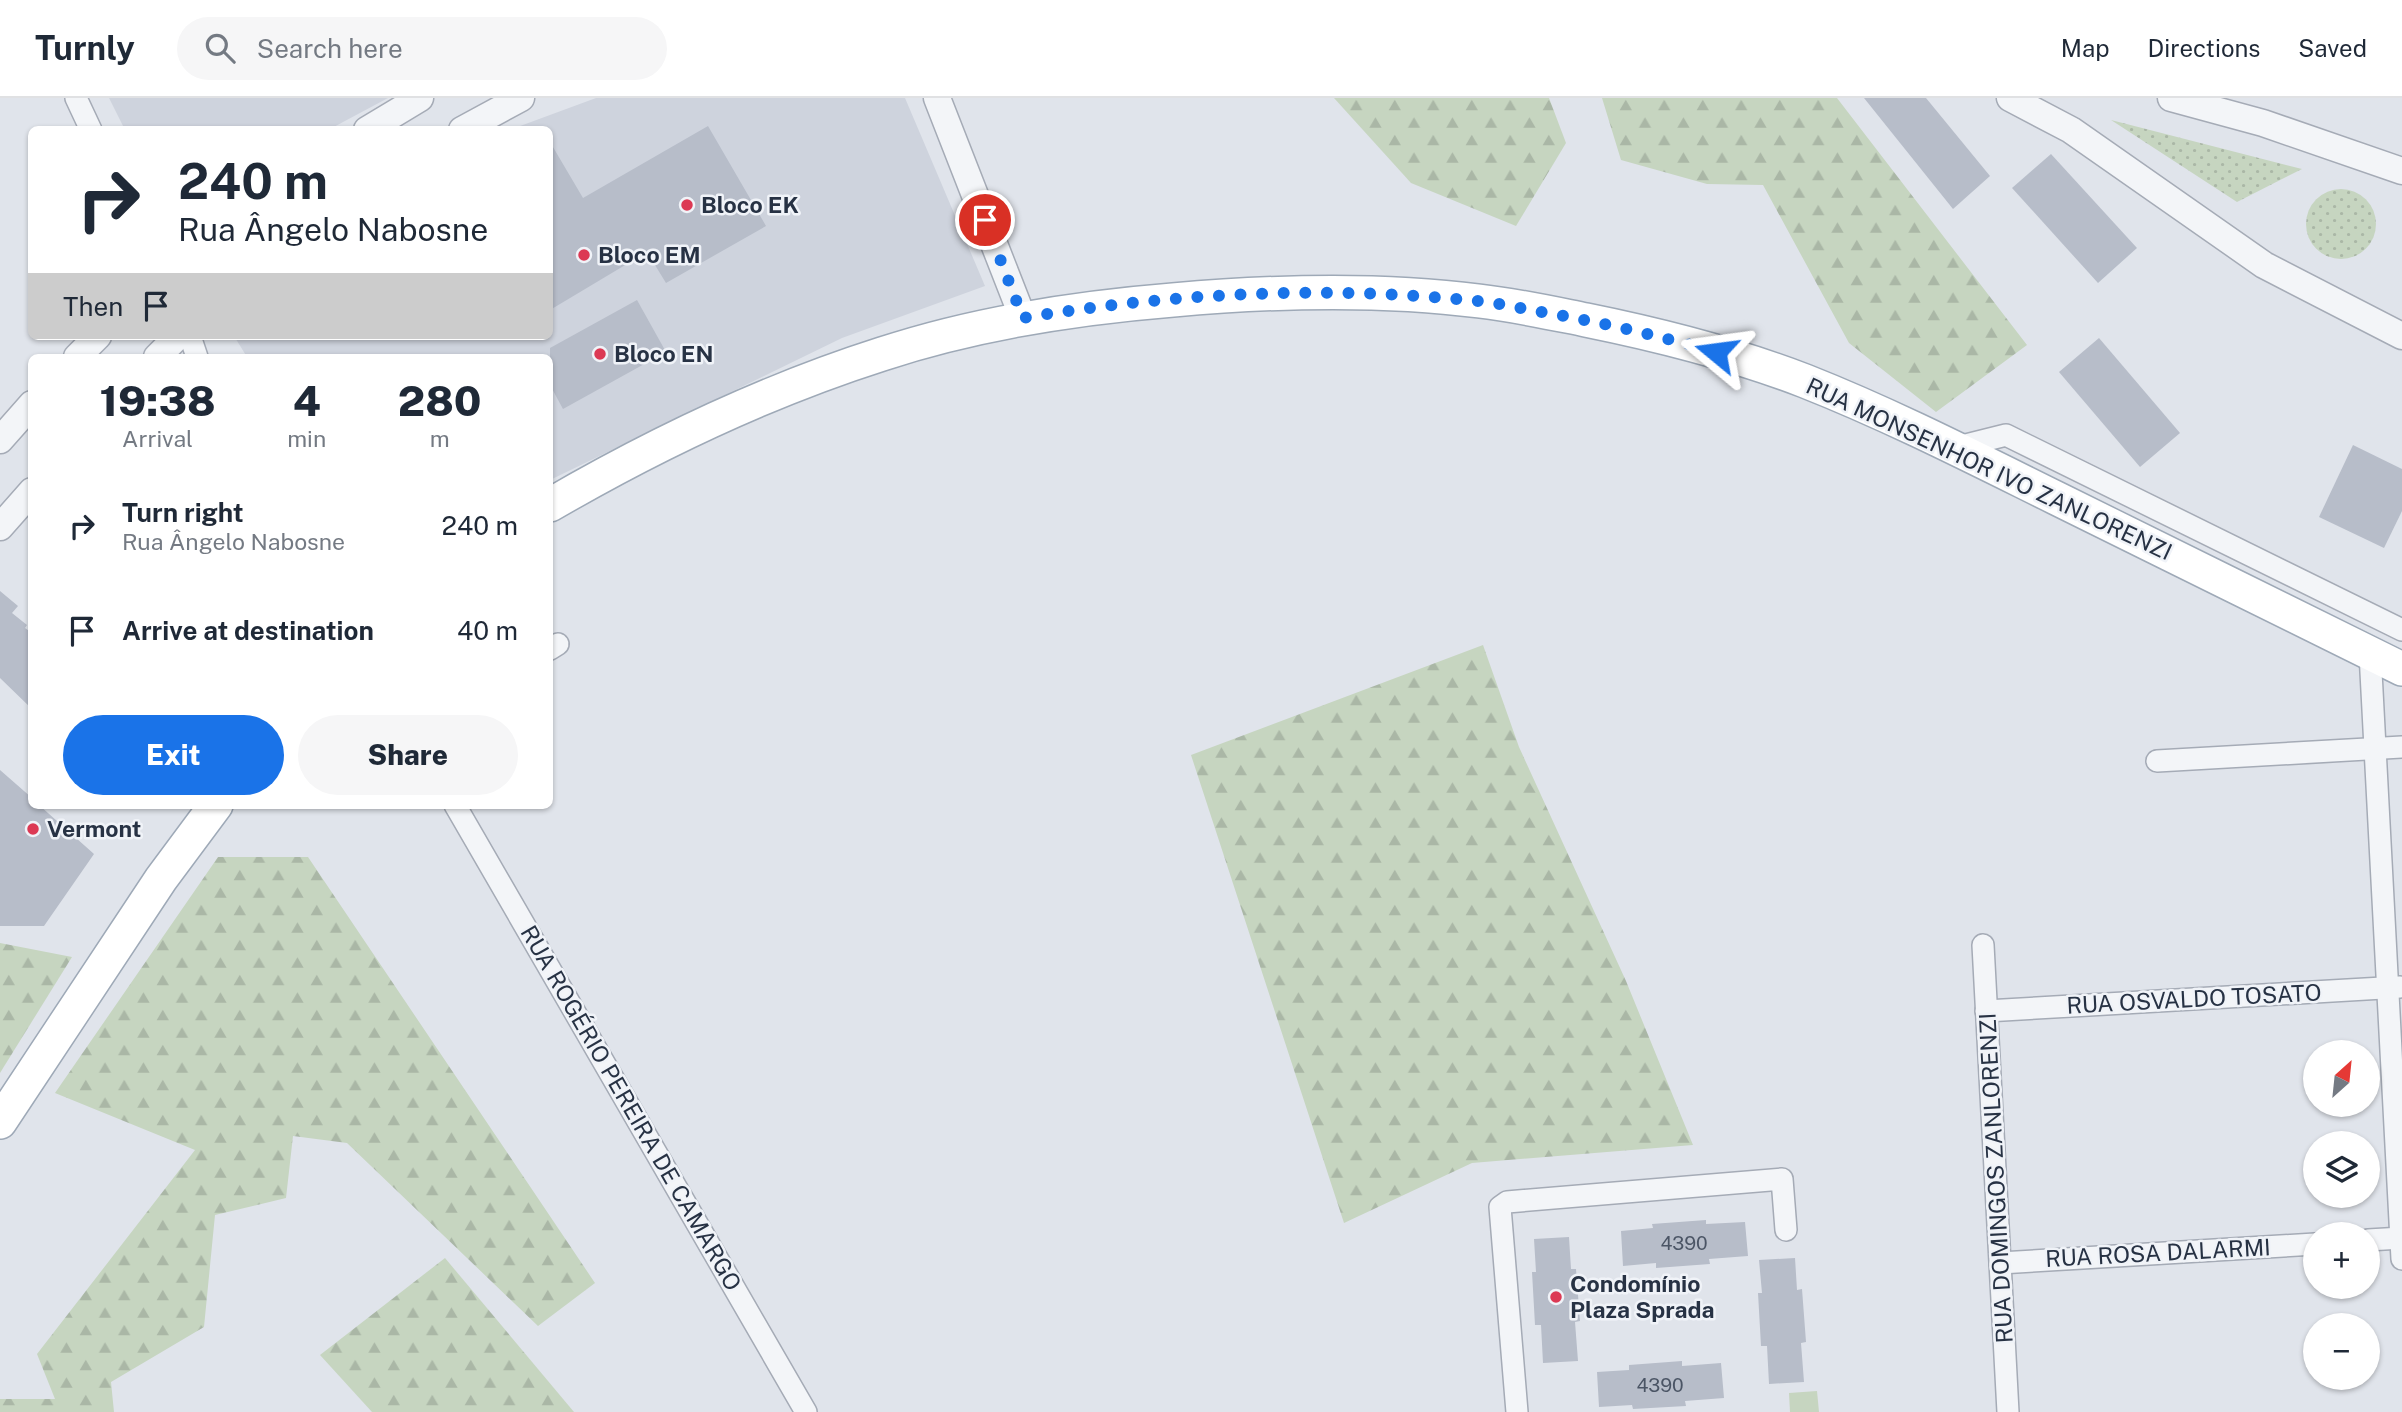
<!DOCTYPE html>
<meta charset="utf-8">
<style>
body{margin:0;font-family:"Public Sans",sans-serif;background:#f6f6f7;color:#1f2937;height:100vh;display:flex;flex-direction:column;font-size:26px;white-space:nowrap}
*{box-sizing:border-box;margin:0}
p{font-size:23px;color:#747a83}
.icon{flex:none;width:38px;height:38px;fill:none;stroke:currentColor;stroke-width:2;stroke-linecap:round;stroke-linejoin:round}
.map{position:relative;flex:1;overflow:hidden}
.drawer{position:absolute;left:28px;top:256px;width:525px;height:455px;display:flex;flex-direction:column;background:#fff;border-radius:10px;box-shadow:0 2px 5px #0004}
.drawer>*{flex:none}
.top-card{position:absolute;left:28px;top:28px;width:525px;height:214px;border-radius:10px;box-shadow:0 2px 5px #0004;background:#fff;color:#1f2937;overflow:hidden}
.needle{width:46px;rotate:27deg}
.fabs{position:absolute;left:2303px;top:942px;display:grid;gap:14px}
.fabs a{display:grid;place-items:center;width:77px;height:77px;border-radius:50%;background:#fff;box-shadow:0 2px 5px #0004;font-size:35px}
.pin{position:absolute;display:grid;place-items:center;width:60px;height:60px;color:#fff;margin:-30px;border:4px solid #fff;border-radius:50%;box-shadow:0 2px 7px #0007}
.me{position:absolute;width:77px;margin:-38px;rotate:286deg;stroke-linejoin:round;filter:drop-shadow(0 0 5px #0008)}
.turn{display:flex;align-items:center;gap:24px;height:147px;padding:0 35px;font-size:32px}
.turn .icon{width:91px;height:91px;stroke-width:2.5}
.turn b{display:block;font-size:49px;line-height:60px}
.then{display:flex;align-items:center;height:66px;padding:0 35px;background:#0003;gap:14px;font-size:26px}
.eta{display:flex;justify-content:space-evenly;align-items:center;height:119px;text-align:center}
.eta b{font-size:42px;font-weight:800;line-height:49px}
.button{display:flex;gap:14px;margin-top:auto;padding:14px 35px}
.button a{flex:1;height:80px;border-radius:42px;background:#1a73e8;color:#fff;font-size:28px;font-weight:800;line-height:80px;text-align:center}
.button a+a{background:#f6f6f7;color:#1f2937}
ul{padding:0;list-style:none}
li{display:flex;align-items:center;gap:21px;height:105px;padding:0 35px}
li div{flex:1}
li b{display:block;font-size:26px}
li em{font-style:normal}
header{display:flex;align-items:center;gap:42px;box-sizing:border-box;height:98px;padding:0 35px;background:#fff;border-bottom:2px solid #e0e1e3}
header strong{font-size:33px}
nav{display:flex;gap:38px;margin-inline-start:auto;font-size:24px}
.search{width:490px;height:63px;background:#f6f6f7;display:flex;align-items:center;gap:18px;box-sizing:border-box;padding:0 24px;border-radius:38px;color:#747a83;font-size:26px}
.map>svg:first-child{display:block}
.built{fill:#ced3dd}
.grass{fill:url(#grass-dots)}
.forest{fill:url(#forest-firs)}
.pitch{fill:#c6d5c0}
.building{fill:#b7bdc9}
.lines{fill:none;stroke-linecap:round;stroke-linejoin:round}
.minor-casing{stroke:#a5abb6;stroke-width:24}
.tertiary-casing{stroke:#a5abb6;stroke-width:29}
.primary-casing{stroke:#9ea9b7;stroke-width:36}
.minor{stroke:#f3f5f8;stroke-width:21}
.tertiary{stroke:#f3f5f8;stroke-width:26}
.primary{stroke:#fff;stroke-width:33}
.route{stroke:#1a73e8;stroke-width:12;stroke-dasharray:0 21.6}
.poi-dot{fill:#dc3954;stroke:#f0f3f8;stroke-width:2.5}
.labels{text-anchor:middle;stroke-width:5;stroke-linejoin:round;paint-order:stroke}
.number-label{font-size:19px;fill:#4b5565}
.poi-label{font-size:23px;font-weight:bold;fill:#273244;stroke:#f0f3f8;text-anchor:start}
.street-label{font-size:23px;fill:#273244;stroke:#f0f3f8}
</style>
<header>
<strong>Turnly</strong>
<div class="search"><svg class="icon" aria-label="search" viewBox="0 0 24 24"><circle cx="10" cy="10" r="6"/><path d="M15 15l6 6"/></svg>Search here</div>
<nav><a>Map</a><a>Directions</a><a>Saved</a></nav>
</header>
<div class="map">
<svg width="2402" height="1314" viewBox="0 0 2402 1314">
<defs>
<pattern id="grass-dots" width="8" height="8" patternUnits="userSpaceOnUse" patternTransform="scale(1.75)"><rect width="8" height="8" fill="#c6d5c0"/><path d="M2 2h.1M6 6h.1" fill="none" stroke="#aab7a6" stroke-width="1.8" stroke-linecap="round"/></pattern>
<pattern id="forest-firs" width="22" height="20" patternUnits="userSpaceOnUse" patternTransform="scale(1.75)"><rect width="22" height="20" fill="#c6d5c0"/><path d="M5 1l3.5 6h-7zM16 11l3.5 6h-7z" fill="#aab7a6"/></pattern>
</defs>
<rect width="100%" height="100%" fill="#e0e4eb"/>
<g class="built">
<path d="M109,0h279l-58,31 -205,1z"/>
<path d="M596,0h309l80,188 -143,52 -292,142v-123h-303l-13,-21h316v-206l-38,-1z"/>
</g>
<g class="grass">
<path d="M2111,22l191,49 -65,33z"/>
<circle cx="2341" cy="126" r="35"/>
</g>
<g class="forest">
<path d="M1334,0h215l17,45 -50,83 -105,-43z"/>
<path d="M1602,0h235l190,247 -91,67 -87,-69 -86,-158 -56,-1 -86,-24z"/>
<path d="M1483,547l36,102 107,234 67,164 -221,18 -128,60 -153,-468z"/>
<path d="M218,759h90l287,426 -57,43 -191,-183 -54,-7 -7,62 -71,17 -11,112 -93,55 3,30h-114v-13h55l-18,-45 158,-204 -140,-57z"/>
<path d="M0,845l72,14 -72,116z"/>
<path d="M445,1160l129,154h-202l-52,-57z"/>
</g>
<path class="pitch" d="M1817,1293l2,21h-29l-1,-19z"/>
<g class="building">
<path d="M1864,0h62l64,78 -37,33z"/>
<path d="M708,28l58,100 -100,57 -19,-31 -97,58v-168l33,56z"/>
<path d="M2051,56l86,94 -39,35 -86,-95z"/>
<path d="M637,202l29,52 -103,57 -13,-24v-37z"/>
<path d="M2099,240l81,95 -40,34 -81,-95z"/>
<path d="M2353,347l49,24v42l-18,37 -65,-31z"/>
<path d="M0,493l18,15 -6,7 15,12 -2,3 7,5v76l-32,-31z"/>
<path d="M0,672l32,28v7h7l55,49 -50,72h-44z"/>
<path d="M1706,1122v4l39,-2 3,34 -39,3 1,5 -54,4v-5l-33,3 -2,-35 32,-3 -1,-4z"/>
<path d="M1569,1139l2,32h5l4,52 -5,1 3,39 -35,2 -2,-38h-6l-3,-53h4l-2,-33z"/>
<path d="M1795,1160l2,32 5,-1 4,53 -5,1 3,39 -35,2 -2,-38h-6l-3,-53h4l-3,-33z"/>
<path d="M1682,1263v5l39,-3 3,35 -39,3 1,5 -53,3 -1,-4 -33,2 -2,-35 32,-2v-5z"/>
</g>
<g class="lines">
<defs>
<g id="minor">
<path d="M76,0l15,32"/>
<path d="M190,238l7,21"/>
<path d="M1954,350l52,-13 396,195"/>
<path d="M550,551l8,-5"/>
<path d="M2370,555l32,606"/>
<path d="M2157,663l245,-14"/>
<path d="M455,707l351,607"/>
<path d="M1983,847l25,467"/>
<path d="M1986,913l414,-24"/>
<path d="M2368,1142l34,-2"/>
<path d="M2000,1165l315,-19"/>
<path d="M1517,1314l-17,-205 7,-5 275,-23 4,51"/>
</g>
<g id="tertiary">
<path d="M937,0l86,220"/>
<path d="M2010,0l61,32 193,135 138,71"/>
<path d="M2171,0l92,25 139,48"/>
<path d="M367,32l53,-32"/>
<path d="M462,32l59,-32"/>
<path d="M77,259l21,-21"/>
<path d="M157,259l21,-21"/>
<path d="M0,342l32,-36"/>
<path d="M0,429l32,-36"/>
</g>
<g id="primary">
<path d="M550,407c105,-61 216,-114 332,-151 94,-31 192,-46 291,-54 101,-9 205,-12 306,1 36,4 72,12 107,19 74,15 149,34 219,61 86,34 168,76 251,117 115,57 231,114 346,171"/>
<path d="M0,1024l161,-243 55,-74"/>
</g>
</defs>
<use href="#minor" class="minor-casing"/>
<use href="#tertiary" class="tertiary-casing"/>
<use href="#primary" class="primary-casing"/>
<use href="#minor" class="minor"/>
<use href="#tertiary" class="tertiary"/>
<use href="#primary" class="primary"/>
</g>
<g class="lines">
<path class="route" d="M985,122l38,98c149,-25 303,-33 454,-17 20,2 39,6 58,10 61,10 121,24 181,41"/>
</g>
<g class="poi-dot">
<circle cx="687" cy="107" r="7"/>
<circle cx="584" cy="157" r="7"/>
<circle cx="600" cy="256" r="7"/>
<circle cx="33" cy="731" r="7"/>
<circle cx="1556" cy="1199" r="7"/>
</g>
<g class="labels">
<g class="number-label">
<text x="1684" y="1152">4390</text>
<text x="1660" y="1294">4390</text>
</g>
<g class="poi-label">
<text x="701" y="115">Bloco EK</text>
<text x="598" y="165">Bloco EM</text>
<text x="614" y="264">Bloco EN</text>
<text x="47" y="739">Vermont</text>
<text x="1570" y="1194">Condomínio<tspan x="1570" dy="26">Plaza Sprada</tspan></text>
</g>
<g class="street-label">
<text transform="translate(1989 371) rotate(25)" y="8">RUA MONSENHOR IVO ZANLORENZI</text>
<text transform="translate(2194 901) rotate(-3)" y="8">RUA OSVALDO TOSATO</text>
<text transform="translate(631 1010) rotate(60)" y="8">RUA ROGÉRIO PEREIRA DE CAMARGO</text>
<text transform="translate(1996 1080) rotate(-93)" y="8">RUA DOMINGOS ZANLORENZI</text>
<text transform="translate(2158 1155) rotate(-3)" y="8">RUA ROSA DALARMI</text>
</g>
</g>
</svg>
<div class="fabs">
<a><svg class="needle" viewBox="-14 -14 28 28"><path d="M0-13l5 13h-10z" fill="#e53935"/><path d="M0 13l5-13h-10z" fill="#747a83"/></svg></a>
<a><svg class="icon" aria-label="layers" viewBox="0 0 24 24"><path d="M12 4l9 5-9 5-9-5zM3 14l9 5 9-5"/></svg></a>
<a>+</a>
<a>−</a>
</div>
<div class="pin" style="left:985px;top:122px;background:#d93025"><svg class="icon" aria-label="arrive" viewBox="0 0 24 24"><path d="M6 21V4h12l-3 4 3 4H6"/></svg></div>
<svg class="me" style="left:1716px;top:254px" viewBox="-20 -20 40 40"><path d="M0-17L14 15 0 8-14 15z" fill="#1a73e8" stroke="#fff" stroke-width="4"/></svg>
<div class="top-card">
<div class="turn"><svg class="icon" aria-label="right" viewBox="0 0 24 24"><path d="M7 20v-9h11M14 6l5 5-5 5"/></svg><div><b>240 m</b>Rua Ângelo Nabosne</div></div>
<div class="then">Then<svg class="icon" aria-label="arrive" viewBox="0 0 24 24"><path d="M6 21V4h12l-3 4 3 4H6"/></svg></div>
</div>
<section class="drawer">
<div class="eta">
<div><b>19:38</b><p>Arrival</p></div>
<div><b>4</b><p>min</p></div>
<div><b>280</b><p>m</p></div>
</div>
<ul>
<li><svg class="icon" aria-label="right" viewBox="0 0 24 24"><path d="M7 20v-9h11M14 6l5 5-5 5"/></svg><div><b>Turn right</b><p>Rua Ângelo Nabosne</p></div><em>240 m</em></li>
<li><svg class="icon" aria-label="arrive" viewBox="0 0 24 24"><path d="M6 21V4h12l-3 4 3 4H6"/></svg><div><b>Arrive at destination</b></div><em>40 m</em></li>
</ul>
<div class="button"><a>Exit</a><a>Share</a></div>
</section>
</div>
